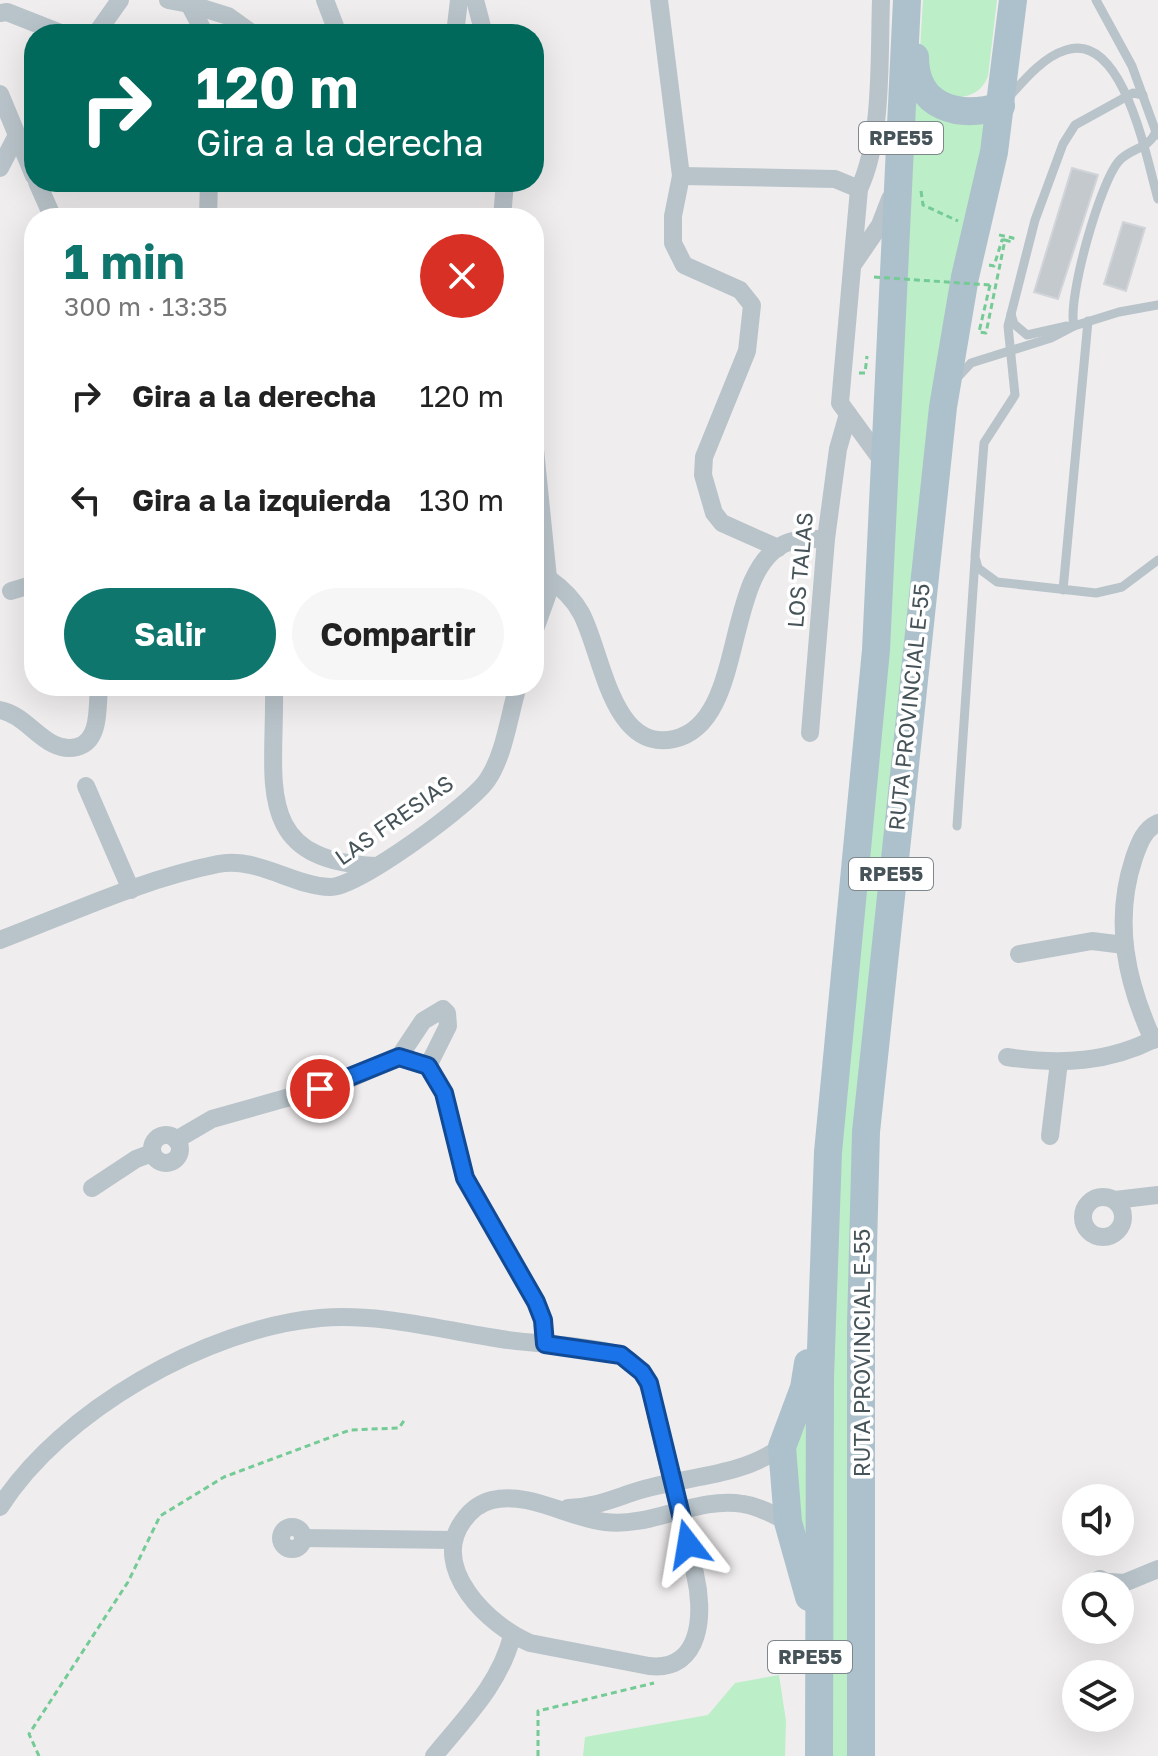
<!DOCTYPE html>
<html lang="es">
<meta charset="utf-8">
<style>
body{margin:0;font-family:"Golos Text",sans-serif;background:#f6f6f6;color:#222;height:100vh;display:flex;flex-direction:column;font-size:30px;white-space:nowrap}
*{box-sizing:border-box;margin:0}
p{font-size:26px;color:#767676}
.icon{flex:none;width:44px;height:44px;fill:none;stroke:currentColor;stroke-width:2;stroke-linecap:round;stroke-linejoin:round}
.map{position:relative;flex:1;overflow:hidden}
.drawer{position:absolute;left:24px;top:208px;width:520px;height:488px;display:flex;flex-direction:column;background:#fff;border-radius:32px;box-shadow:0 8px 32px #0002}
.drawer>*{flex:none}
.top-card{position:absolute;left:24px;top:24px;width:520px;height:168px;border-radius:32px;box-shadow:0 8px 32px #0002;background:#00695c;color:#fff;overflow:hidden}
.buttons{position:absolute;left:1062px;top:1484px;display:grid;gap:16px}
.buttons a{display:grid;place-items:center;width:72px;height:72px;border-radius:50%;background:#fff;box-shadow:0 8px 32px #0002;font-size:40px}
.pin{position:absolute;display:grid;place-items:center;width:68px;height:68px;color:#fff;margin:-34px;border:4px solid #fff;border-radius:50%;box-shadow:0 2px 8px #0007}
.me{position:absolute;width:88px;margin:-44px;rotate:346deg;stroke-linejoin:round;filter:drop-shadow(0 0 6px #0008)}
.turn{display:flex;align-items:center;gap:28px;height:168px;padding:0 40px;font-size:36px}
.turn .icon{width:104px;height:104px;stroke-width:2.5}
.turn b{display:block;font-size:56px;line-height:68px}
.round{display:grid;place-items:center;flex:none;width:84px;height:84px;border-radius:42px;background:#f6f6f6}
.headline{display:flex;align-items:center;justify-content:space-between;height:136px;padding:0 40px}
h1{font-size:48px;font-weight:700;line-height:60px;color:#0f766e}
.action{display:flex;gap:16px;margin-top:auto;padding:16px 40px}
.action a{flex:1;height:92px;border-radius:48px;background:#0f766e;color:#fff;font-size:32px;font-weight:700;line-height:92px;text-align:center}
.action a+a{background:#f6f6f6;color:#222}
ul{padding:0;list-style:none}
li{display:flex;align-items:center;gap:24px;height:104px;padding:0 40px}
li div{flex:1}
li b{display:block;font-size:30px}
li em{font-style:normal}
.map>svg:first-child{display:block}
.green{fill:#bceec8}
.building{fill:#c4c9cd;stroke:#d1d5d9;stroke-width:2}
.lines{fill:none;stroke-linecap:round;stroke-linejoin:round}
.path{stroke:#74cb95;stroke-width:3;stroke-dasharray:6 4;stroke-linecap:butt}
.lane{stroke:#b9c4ca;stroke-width:9}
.street{stroke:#b9c4ca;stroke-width:18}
.primary{stroke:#adc1cc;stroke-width:28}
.path-bridge{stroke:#74cb95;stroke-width:3;stroke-dasharray:6 4;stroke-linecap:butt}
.street-bridge{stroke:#b9c4ca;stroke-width:18}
.route-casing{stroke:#114b97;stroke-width:20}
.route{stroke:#1a73e8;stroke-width:14}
.labels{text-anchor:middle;stroke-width:7;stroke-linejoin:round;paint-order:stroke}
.shield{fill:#fff;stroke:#7e878c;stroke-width:2}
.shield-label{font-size:20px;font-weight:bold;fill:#46545a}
.street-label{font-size:22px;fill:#46545a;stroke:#fff}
</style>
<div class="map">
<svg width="1158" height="1756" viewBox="0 0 1158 1756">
<rect width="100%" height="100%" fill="#f0edee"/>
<g class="green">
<path d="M923,0h74l-9,76c-9,23 -28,22 -49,21l-19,-47z"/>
<path d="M911,88l80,29 -112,780 -28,859h-24l3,-483z"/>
<path d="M806,1410l2,130 -9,-11 -7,-80z"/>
<path d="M779,1675l7,46 -1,35h-202l2,-19 123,-22 27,-32z"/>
</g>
<g class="building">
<path d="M1072,168l26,7 -40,124 -24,-7z"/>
<path d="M1123,222l22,6 -19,63 -22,-7z"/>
</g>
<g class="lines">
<g class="path">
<path d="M921,191l2,14 35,16"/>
<path d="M989,265l5,1 8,-26h3"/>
<path d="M990,285l-11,47 7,1 19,-93 7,2 1,-4 -18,-4"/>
<path d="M859,373h6l2,-17"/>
<path d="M39,1756l-10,-22 99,-152 32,-66 64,-39 126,-47 49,-2 6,-9"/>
<path d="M538,1756v-45l116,-28"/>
</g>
<g class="lane">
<path d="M1096,0l36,66 25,69"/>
<path d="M1143,95l-10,-2 -58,32 -12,19 -28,76 -27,106 7,69 -31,48 -9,114 3,11 19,14 99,11 26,-6 36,-27"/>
<path d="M1009,97c15,-17 34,-40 57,-47 58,-19 81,111 92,149"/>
<path d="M1011,314l3,10 13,11 40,-9"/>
<path d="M1074,326c-7,-27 26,-144 45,-165 11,-13 31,-12 37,-30"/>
<path d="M958,377l13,-14 80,-25 23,-12 45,-14 39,-7"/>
<path d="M1063,590l25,-269"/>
<path d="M957,826l18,-266"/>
</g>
<g class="street">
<path d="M168,0l21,4 16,30"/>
<path d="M325,0l13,34"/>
<path d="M475,0l9,34"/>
<path d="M659,0l22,176 -8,40v27l11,22 56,25 12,15 -5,46 -43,106 -1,18 11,38 8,10 56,25"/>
<path d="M881,0c-2,56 2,139 -22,189l-19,214 43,59"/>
<path d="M189,4l39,12 25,18"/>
<path d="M0,13l7,-1 56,22"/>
<path d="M96,34l24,-34"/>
<path d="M455,34l4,-34"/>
<path d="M0,94l34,82"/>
<path d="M0,168l17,-33"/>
<path d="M681,176l154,3 24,10"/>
<path d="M37,182l16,36"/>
<path d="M208,218l1,-36"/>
<path d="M502,218l3,-36"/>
<path d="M854,263l26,-38 10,-26"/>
<path d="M534,440l14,138 -1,18 -13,36"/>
<path d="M548,578c14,10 25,20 33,35 21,38 30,140 93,126 73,-16 48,-165 110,-195 13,-6 28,-5 42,-5"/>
<path d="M11,591l23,-7"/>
<path d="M274,686c2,95 -24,175 102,180"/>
<path d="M0,710c29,5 46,45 77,37 24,-6 20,-41 22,-61"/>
<path d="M810,733l16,-194 12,-90 10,-35"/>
<path d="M86,786l45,104"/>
<path d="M0,940c71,-27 143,-61 218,-76 38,-8 75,22 112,23 27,1 143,-84 158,-108 17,-26 21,-64 30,-93"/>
<path d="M1019,954l73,-13 32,4"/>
<path d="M1153,1040c-27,-59 -40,-119 -19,-182 5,-14 10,-29 24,-35"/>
<path d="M399,1057l24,-36 20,-12 4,4 1,13 -20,40"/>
<path d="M1007,1057c52,8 103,6 151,-20"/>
<circle cx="166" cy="1149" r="14"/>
<path d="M1050,1136l9,-74"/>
<path d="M176,1140l36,-21 131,-37 56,-25 29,9 16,27 21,85 71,124 7,18 2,24"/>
<path d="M92,1188l44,-29 16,-6"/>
<circle cx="1103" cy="1217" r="20"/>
<path d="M1115,1200l43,-5"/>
<path d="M0,1507c61,-96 207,-179 320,-189 61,-5 121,12 181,21 40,6 81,5 120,16 28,14 31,41 37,69"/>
<path d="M568,1508c26,-1 42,-8 66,-16 51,-17 102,-13 148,-45"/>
<circle cx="292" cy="1538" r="11"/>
<path d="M303,1538l150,2"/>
<path d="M695,1574c9,37 8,98 -46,92l-119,-23c-41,-17 -101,-75 -67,-122 7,-10 17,-18 29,-21 37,-9 77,18 113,22 47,6 92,-26 138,-18 16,2 31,11 45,18"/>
<path d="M1110,1582l14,1 34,-14"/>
<path d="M1087,1586l13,-7 13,7"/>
<path d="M434,1756c31,-38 66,-72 78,-120"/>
</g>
<g class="primary">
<path d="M915,57c0,51 44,62 86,49"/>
<path d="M808,1363l-4,25 -22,59 6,75 21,75"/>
<path d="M819,1756l1,-378 8,-226 48,-502 31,-650"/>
<path d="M861,1756v-431l5,-193 77,-725 22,-130 29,-125 19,-152"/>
</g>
<path class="path-bridge" d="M874,277l116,8"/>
<path class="street-bridge" d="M658,1424l37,150"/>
</g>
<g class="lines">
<defs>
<path id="route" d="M320,1089l79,-32 29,9 16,27 21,85 71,124 7,18 2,24 76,11 21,17 7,11 39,161"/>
</defs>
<use href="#route" class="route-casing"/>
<use href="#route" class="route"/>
</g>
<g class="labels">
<g class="shield">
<rect x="859" y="122" width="84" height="32" rx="6"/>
<rect x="849" y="858" width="84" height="32" rx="6"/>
<rect x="768" y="1641" width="84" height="32" rx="6"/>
</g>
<g class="shield-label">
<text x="901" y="145">RPE55</text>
<text x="891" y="881">RPE55</text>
<text x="810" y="1664">RPE55</text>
</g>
<g class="street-label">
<text transform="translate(800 570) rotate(-85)" y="8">LOS TALAS</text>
<text transform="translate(909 707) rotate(-84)" y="8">RUTA PROVINCIAL E-55</text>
<text transform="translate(394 820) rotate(-35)" y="8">LAS FRESIAS</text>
<text transform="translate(862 1353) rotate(-90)" y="8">RUTA PROVINCIAL E-55</text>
</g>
</g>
</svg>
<div class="buttons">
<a><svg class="icon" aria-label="sound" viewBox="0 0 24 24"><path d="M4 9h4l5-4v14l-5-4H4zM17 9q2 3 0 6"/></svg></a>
<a><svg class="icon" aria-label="search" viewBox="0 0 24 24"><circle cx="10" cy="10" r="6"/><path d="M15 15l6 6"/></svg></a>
<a><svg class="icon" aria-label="layers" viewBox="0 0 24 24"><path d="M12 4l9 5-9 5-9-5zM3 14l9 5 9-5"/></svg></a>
</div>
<div class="pin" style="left:320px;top:1089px;background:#d93025"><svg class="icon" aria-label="arrive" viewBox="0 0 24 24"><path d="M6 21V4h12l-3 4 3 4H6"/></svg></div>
<svg class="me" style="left:688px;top:1544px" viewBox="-20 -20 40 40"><path d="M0-17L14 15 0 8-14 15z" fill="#1a73e8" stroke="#fff" stroke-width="4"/></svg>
<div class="top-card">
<div class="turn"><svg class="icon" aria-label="right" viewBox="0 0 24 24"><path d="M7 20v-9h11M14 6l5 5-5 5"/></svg><div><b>120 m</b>Gira a la derecha</div></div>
</div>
<section class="drawer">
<div class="headline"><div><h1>1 min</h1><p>300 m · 13:35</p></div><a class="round" style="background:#d93025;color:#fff"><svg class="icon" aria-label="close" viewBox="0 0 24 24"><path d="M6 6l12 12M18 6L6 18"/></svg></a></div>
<ul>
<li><svg class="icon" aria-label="right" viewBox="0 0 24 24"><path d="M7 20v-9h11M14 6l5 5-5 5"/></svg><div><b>Gira a la derecha</b></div><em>120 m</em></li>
<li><svg class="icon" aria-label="left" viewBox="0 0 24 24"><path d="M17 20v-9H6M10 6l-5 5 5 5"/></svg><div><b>Gira a la izquierda</b></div><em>130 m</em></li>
</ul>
<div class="action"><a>Salir</a><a>Compartir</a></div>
</section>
</div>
